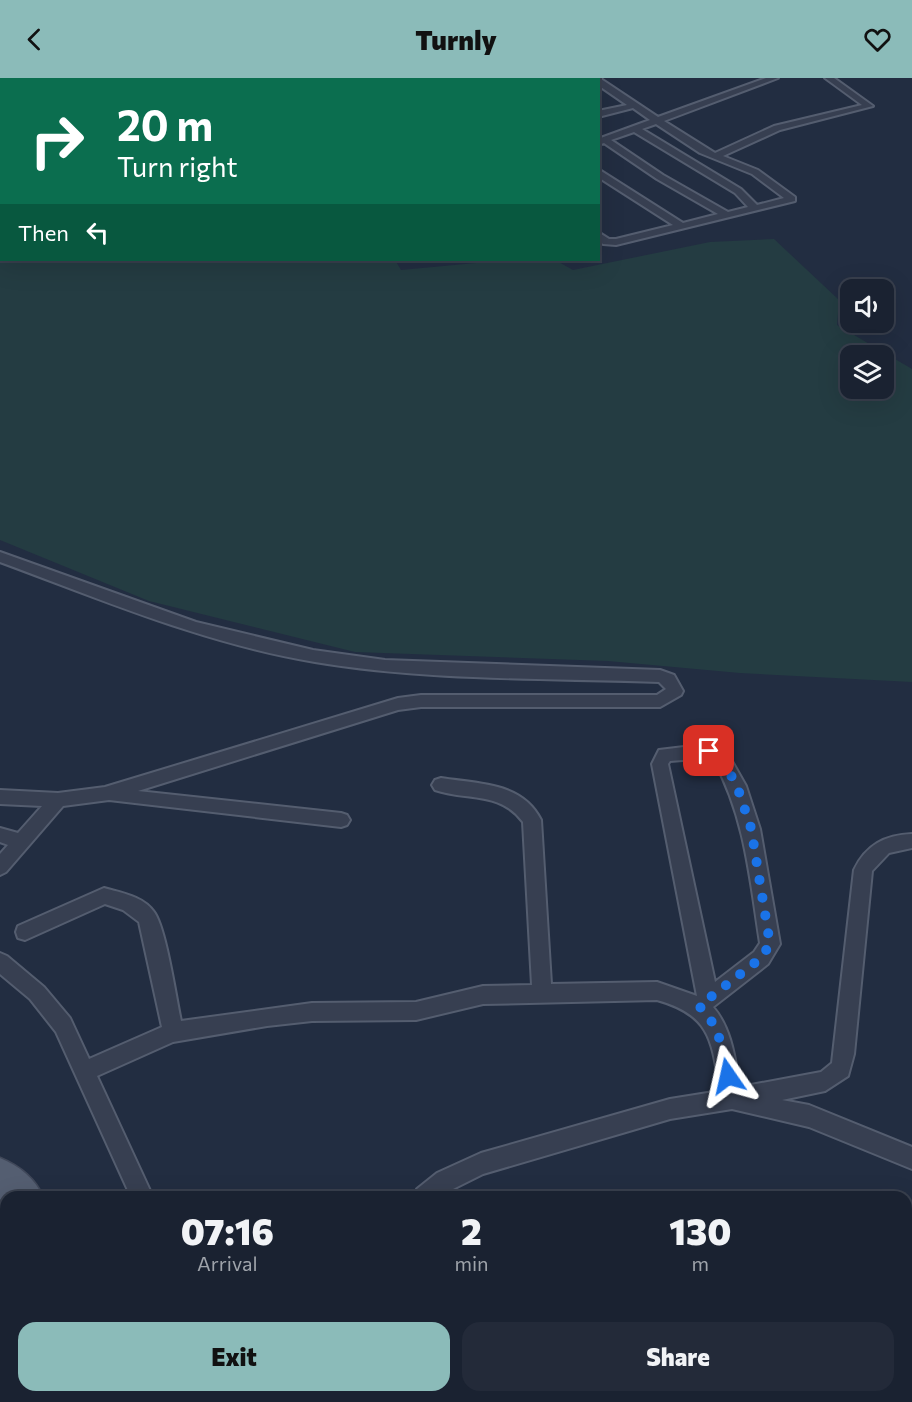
<!DOCTYPE html>
<style>
body{margin:0;font-family:Commissioner,sans-serif;background:#232a39;color:#f1f3f6;height:100vh;display:flex;flex-direction:column;font-size:22px;white-space:nowrap}
*{box-sizing:border-box;margin:0}
p{font-size:20px;color:#9fa4ab}
.icon{flex:none;width:33px;height:33px;fill:none;stroke:currentColor;stroke-width:2;stroke-linecap:round;stroke-linejoin:round}
.map{position:relative;flex:1;overflow:hidden}
.drawer{position:absolute;left:0px;top:1113px;width:912px;height:212px;display:flex;flex-direction:column;background:#1a2231;border-radius:18px 18px 0 0;box-shadow:0 6px 24px #0002,0 0 0 2px #383f4d}
.drawer>*{flex:none}
.banner{position:absolute;left:0px;top:0px;width:600px;height:183px;box-shadow:0 6px 24px #0002,0 0 0 2px #383f4d;background:#0b6e4f;color:#fff;overflow:hidden}
.buttons{position:absolute;left:840px;top:201px;display:grid;gap:12px}
.buttons a{display:grid;place-items:center;width:54px;height:54px;border-radius:12px;background:#1a2231;box-shadow:0 6px 24px #0002,0 0 0 2px #383f4d;font-size:30px}
.pin{position:absolute;display:grid;place-items:center;width:51px;height:51px;color:#fff;margin:-26px;border-radius:12px;box-shadow:0 3px 9px #0006}
.me{position:absolute;width:66px;margin:-33px;rotate:349deg;stroke-linejoin:round;filter:drop-shadow(0 0 4px #0008)}
.turn{display:flex;align-items:center;gap:21px;height:126px;padding:0 18px;font-size:27px}
.turn .icon{width:78px;height:78px;stroke-width:2.5}
.turn b{display:block;font-size:42px;line-height:51px}
.then{display:flex;align-items:center;height:57px;padding:0 18px;background:#0003;gap:12px;font-size:22px}
.eta{display:flex;justify-content:space-evenly;align-items:center;height:102px;text-align:center}
.eta b{font-size:36px;font-weight:800;line-height:42px}
.primary-button{display:flex;gap:12px;margin-top:auto;padding:12px 18px}
.primary-button a{flex:1;height:69px;border-radius:18px;background:#8bbbb9;color:#111;font-size:24px;font-weight:800;line-height:69px;text-align:center}
.primary-button a+a{background:#232a39;color:#f1f3f6}
header{display:flex;justify-content:space-between;align-items:center;height:78px;padding:0 18px;background:#8bbbb9;color:#111;font-size:27px;font-weight:800}
.map>svg:first-child{display:block}
.green{fill:#243c42;fill-rule:evenodd}
.lines{fill:none;stroke-linecap:round;stroke-linejoin:round}
.minor-casing{stroke:#545d6f;stroke-width:4}
.primary-casing{stroke:#40485a;stroke-width:3}
.minor{fill:#373f51;fill-rule:evenodd}
.primary{fill:#545e71;fill-rule:evenodd}
.route{stroke:#1a73e8;stroke-width:10;stroke-dasharray:0 18}
</style>
<header><svg class="icon" aria-label="back" viewBox="0 0 24 24"><path d="M15 5l-7 7 7 7"/></svg>Turnly<svg class="icon" aria-label="heart" viewBox="0 0 24 24"><path d="M12 20l-8-8c-3-5 5-10 8-4 3-6 11-1 8 4z"/></svg></header>
<div class="map">
<svg width="912" height="1324" viewBox="0 0 912 1324">
<rect width="100%" height="100%" fill="#222d41"/>
<path class="green" d="M0,31l2,151h393l6,10 107,-10h47l18,10 137,-28 64,-3 65,61 -2,25 75,44v313l-172,-9 -132,-12 -253,-9 -206,-51 -149,-61zM850,278h34v32h-34z"/>
<g class="lines">
<defs>
<g id="minor">
<path d="M138,0h25l2,2h-26z"/>
<path d="M191,0h8l-9,2z"/>
<path d="M220,0h8l-9,2z"/>
<path d="M249,0h8l-9,2z"/>
<path d="M482,0h8l1,2h-8z"/>
<path d="M766,0h12l-114,43 51,32 59,-27 88,-21 -37,-27h9l39,28 -93,24 -57,26 35,14 37,27v4l-179,44 -13,-1 -5,-4v-8l11,7h7l57,-14 -75,-48v-8l85,54 35,-9 -61,-35 -53,-36 -6,2v-6l52,-19 -17,-12 -35,9v-6l29,-6 -29,-20v-5l-3,-1h6l57,38zM656,46l44,29 52,21 32,24 -27,7 -16,-16 -99,-60zM634,54l101,61 13,14 -20,5 -65,-37 -52,-35z"/>
<path d="M0,474l196,70 117,28 72,10 275,10 14,5 9,16 -2,4 -21,12h-239l-23,3 -260,81 203,22 6,2 3,5 -3,5 -6,2 -232,-27 -46,6 -57,66 -6,3v-21l8,-9 -8,-3v-14l18,5 24,-27 -42,-2v-14l58,3 47,-6 293,-89 23,-3h236l9,-6 -7,-7c-114,-4 -231,-1 -344,-20 -109,-18 -212,-62 -315,-100z"/>
<path d="M709,666l16,5 21,37 14,43 20,115 -12,20 -55,43c19,22 22,53 27,80l81,-15 11,-9 22,-193c12,-25 31,-35 58,-36v14l-23,5 -17,18 -18,183 -6,22 -23,15 -43,9 27,5 103,42v22l-103,-42 -77,-18 -62,10 -187,55 -30,15 -10,8h-29l3,-8 20,-16 44,-20 189,-54 50,-8c-8,-50 -9,-76 -63,-91l-174,4 -67,16 -104,1 -45,5 -94,16 -76,34 56,121h-22l-75,-165 -26,-33 -30,-25v-21l7,3 37,31 26,31 19,41 73,-32 -23,-105 -16,-12 -18,-6 -80,36 -7,-2 -2,-6 2,-6 86,-38c17,5 39,8 50,24 12,16 22,86 27,109l131,-18 104,-1 67,-16 49,-1 -9,-163c-23,-31 -55,-21 -88,-32l-3,-5 3,-5 6,-2c37,6 81,4 100,42l10,164 106,-2 40,14 -45,-232 7,-14zM709,680l4,1c32,57 37,120 47,184l-6,9 -39,30 -47,-218 2,-3z"/>
<path d="M628,1318h33l2,6h-33z"/>
</g>
<g id="primary">
<path d="M0,1080c19,8 35,20 43,39h-37v8l-6,-6z"/>
<path d="M352,1318h54l2,6h-54z"/>
</g>
</defs>
<use href="#minor" class="minor-casing"/>
<use href="#primary" class="primary-casing"/>
<use href="#minor" class="minor"/>
<use href="#primary" class="primary"/>
</g>
<g class="lines">
<path class="route" d="M709,673l10,3 18,32 14,42 19,116 -9,14 -62,48c21,20 23,42 29,70"/>
</g>
</svg>
<div class="buttons">
<a><svg class="icon" aria-label="sound" viewBox="0 0 24 24"><path d="M4 9h4l5-4v14l-5-4H4zM17 9q2 3 0 6"/></svg></a>
<a><svg class="icon" aria-label="layers" viewBox="0 0 24 24"><path d="M12 4l9 5-9 5-9-5zM3 14l9 5 9-5"/></svg></a>
</div>
<div class="pin" style="left:709px;top:673px;background:#d93025"><svg class="icon" aria-label="arrive" viewBox="0 0 24 24"><path d="M6 21V4h12l-3 4 3 4H6"/></svg></div>
<svg class="me" style="left:728px;top:998px" viewBox="-20 -20 40 40"><path d="M0-17L14 15 0 8-14 15z" fill="#1a73e8" stroke="#fff" stroke-width="4"/></svg>
<div class="banner">
<div class="turn"><svg class="icon" aria-label="right" viewBox="0 0 24 24"><path d="M7 20v-9h11M14 6l5 5-5 5"/></svg><div><b>20 m</b>Turn right</div></div>
<div class="then">Then<svg class="icon" aria-label="left" viewBox="0 0 24 24"><path d="M17 20v-9H6M10 6l-5 5 5 5"/></svg></div>
</div>
<section class="drawer">
<div class="eta">
<div><b>07:16</b><p>Arrival</p></div>
<div><b>2</b><p>min</p></div>
<div><b>130</b><p>m</p></div>
</div>
<div class="primary-button"><a>Exit</a><a>Share</a></div>
</section>
</div>
